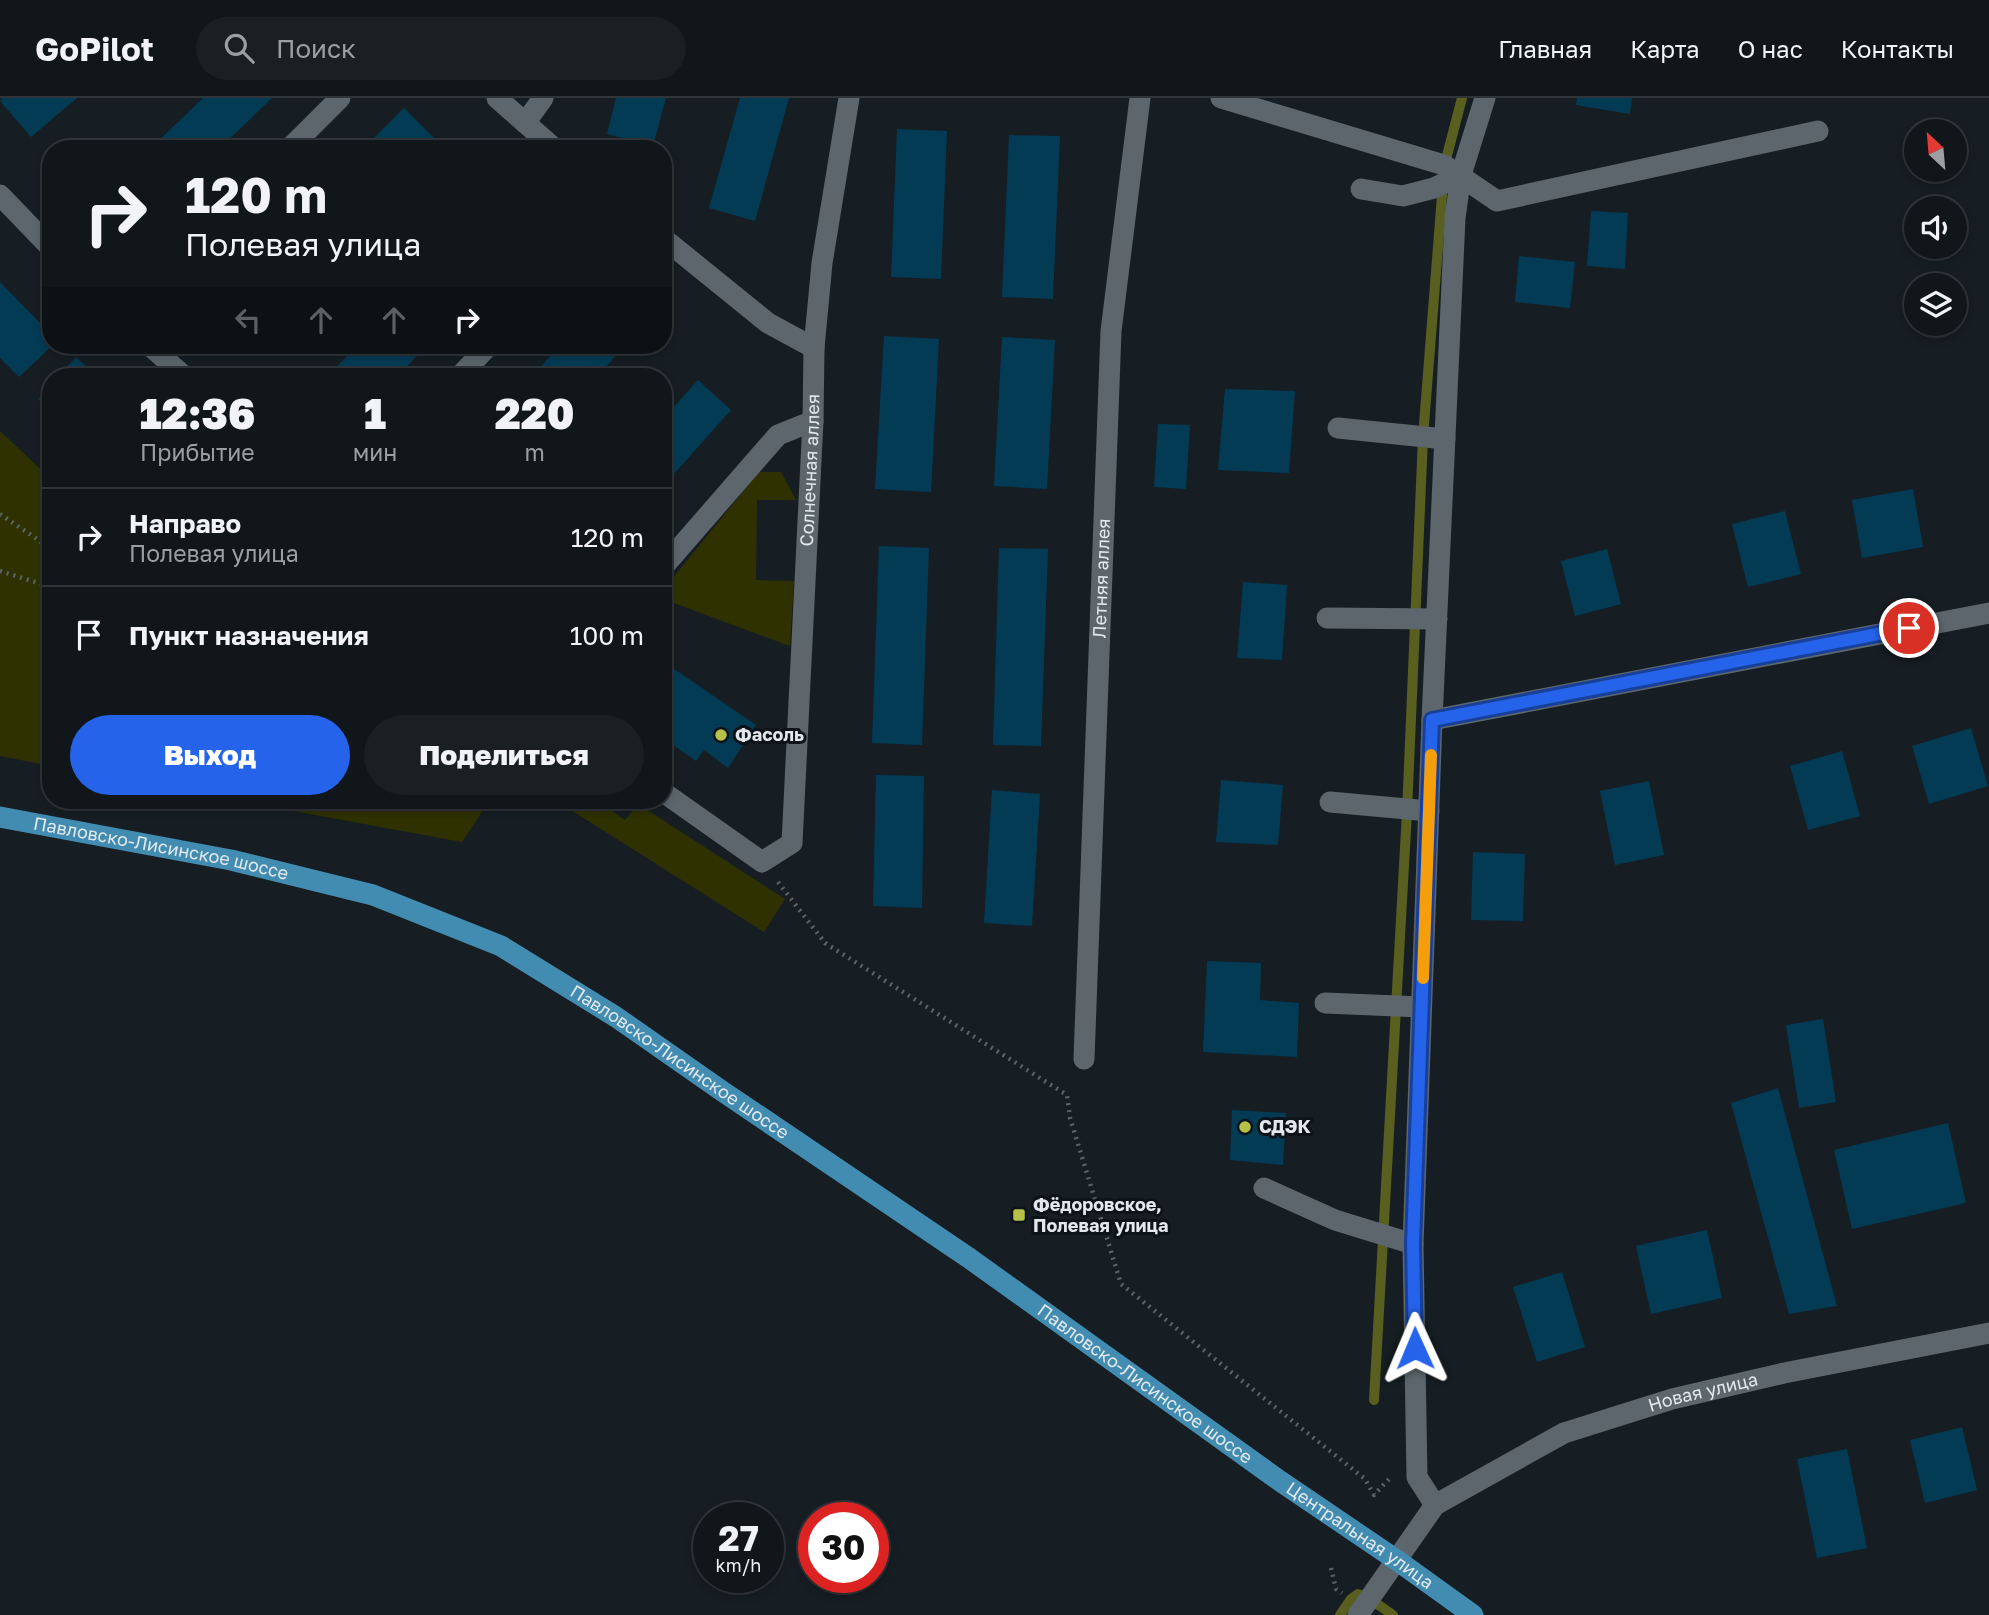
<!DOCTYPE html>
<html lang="ru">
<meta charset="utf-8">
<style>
body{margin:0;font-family:"Golos Text",sans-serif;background:#191f23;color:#f1f3f6;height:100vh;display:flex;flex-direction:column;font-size:26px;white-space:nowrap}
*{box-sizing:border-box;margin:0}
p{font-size:23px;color:#9c9fa2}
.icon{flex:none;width:38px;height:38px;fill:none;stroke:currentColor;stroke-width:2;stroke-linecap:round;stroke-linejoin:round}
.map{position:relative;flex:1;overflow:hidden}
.sheet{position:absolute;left:42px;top:270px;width:630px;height:441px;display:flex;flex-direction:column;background:#10161a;border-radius:28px;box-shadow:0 4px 10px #0003,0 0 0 2px #303539}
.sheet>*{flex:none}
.hud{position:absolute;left:42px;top:42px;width:630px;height:214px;border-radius:28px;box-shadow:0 4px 10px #0003,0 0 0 2px #303539;background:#10161a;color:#f1f3f6;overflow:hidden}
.needle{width:46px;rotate:334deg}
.tools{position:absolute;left:1904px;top:21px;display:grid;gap:14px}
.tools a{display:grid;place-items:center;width:63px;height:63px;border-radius:50%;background:#10161a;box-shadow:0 4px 10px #0003,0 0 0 2px #303539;font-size:35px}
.speed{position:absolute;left:693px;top:1404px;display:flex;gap:14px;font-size:35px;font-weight:700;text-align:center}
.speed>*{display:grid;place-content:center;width:91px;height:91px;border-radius:50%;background:#10161a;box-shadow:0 4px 10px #0003,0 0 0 2px #303539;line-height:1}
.speed small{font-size:18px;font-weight:400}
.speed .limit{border:10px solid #d22;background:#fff;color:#111}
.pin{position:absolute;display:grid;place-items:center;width:60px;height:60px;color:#fff;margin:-30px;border:4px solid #fff;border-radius:50%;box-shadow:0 2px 7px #0007}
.me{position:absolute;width:77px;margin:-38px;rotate:359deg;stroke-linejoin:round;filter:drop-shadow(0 0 5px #0008)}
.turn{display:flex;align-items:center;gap:24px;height:147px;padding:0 28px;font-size:32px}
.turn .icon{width:91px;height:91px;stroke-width:2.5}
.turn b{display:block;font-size:49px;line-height:60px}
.lanes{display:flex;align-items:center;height:66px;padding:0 28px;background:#0003;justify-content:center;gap:35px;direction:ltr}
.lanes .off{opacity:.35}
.eta{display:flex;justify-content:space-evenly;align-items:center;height:119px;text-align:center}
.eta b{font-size:42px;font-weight:800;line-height:49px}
.primary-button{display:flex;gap:14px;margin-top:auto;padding:14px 28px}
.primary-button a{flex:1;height:80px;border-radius:42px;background:#2563eb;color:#fff;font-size:28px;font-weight:800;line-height:80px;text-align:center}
.primary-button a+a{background:#191f23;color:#f1f3f6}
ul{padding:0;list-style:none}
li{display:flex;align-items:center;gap:21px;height:98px;padding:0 28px;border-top:2px solid #303539}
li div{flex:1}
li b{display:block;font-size:26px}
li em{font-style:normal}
header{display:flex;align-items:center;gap:42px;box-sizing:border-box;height:98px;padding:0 35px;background:#10161a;border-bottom:2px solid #303539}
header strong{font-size:33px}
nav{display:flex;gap:38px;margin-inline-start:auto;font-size:24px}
.search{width:490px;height:63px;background:#191f23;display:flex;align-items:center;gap:18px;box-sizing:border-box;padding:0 24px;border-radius:38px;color:#9c9fa2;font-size:26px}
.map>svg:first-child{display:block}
.green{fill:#2f3200}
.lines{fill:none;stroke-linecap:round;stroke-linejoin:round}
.stream{stroke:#595f1e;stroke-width:10}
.building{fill:#033b55}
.path{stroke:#5c6367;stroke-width:4.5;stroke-dasharray:2 5;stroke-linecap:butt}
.minor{stroke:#5c666c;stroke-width:21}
.major{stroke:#428cb1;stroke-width:21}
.route-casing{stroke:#184099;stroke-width:18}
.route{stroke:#2563eb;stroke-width:12}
.slow{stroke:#f59e0b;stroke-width:12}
.poi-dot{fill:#b7c148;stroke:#0d1419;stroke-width:2.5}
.labels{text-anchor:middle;stroke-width:6;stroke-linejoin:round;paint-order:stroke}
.street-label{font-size:18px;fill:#e2e8eb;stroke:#0d1419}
.poi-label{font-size:18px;font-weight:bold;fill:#e2e8eb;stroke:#0d1419;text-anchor:start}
</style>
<header>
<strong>GoPilot</strong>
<div class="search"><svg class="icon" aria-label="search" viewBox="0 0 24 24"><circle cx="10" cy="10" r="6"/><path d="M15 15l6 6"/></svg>Поиск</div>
<nav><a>Главная</a><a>Карта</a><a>О нас</a><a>Контакты</a></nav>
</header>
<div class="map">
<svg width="1989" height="1517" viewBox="0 0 1989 1517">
<rect width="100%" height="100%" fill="#161e23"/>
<g class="green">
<path d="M0,333l51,48v287l-51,-10z"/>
<path d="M759,374h22l15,28h-39l-1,80 38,1 -4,65 -127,-47v-9z"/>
<path d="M234,702h242l10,6 -24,36z"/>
<path d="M555,702h42l28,20 13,-16 147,95 -21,33z"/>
</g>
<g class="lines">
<g class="stream">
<path d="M1444,69l18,-69"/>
<path d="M1374,1302l33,-588 16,-375 20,-254"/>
<path d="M1340,1517l11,-16 7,-5 12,5 23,16"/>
</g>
</g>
<g class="building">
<path d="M2,0h75l-46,39 -31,-36z"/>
<path d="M203,0h69l-53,51h-69z"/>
<path d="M616,0h50l-13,48 -46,-12z"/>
<path d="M740,0h49l-34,123 -46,-13z"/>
<path d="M1577,0h55l-2,16 -54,-9z"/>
<path d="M404,10l33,33 -8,8h-66z"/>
<path d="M897,31l50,2 -6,148 -50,-2z"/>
<path d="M1009,37l51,1 -7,163 -51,-2z"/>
<path d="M1591,113l37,2 -3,56 -38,-3z"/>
<path d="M1519,158l56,6 -5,46 -55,-6z"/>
<path d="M0,184l51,52v11h2l-34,32 -19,-19z"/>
<path d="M884,238l55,3 -8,153 -56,-3z"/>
<path d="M1002,239l53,3 -8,149 -53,-3z"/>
<path d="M357,247h70l-29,31h-70z"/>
<path d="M561,247h65l-29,31h-65z"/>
<path d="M76,259l21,19h-38z"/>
<path d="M698,282l33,30 -68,76v-67z"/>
<path d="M51,287v26l-13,-12z"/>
<path d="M1225,291l70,2 -6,82 -71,-3z"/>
<path d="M1158,326l32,1 -4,64 -32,-2z"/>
<path d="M1913,391l10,58 -61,11 -10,-58z"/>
<path d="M1785,413l16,63 -53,13 -16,-63z"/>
<path d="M879,448l50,2 -7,197 -50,-2z"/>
<path d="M999,450l49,1 -7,197 -48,-1z"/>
<path d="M1607,451l14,55 -46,12 -14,-55z"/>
<path d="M1243,484l44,3 -5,75 -45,-2z"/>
<path d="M664,564l92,63 -28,43 -24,-18 -8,11 -33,-23v-10l4,-5 -4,-2z"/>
<path d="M1971,630l17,58 -59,18 -17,-58z"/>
<path d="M1842,653l18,65 -52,14 -18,-64z"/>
<path d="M876,677l48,1 -2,132 -49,-2z"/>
<path d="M1221,682l62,5 -5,60 -62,-3z"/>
<path d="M1649,683l15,74 -49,10 -15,-74z"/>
<path d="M992,692l48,4 -8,132 -48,-3z"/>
<path d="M1473,754l52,2 -2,67 -52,-1z"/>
<path d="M1207,863l54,2 -1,37 39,3 -2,54 -94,-5z"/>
<path d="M1823,921l13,83 -37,6 -13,-83z"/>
<path d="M1778,990l59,218 -48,8 -58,-211z"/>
<path d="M1232,1012l54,3 -3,52 -53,-5z"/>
<path d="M1948,1025l18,80 -114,26 -18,-79z"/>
<path d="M1707,1132l15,68 -71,16 -15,-68z"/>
<path d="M1562,1174l23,75 -48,15 -24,-75z"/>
<path d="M1962,1329l15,63 -52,13 -15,-63z"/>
<path d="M1847,1351l20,99 -50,10 -20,-99z"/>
</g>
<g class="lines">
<g class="path">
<path d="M0,416l40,27 11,13"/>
<path d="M0,473l51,16"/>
<path d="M778,784l47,61 242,152 3,23 51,166 244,195 9,16 15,-16"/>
<path d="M1331,1470l5,21 6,4"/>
</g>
<g class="minor">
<path d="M497,0l58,51"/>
<path d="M1221,0l223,67 53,36 321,-70"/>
<path d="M525,25l18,-25"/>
<path d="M289,51l51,-51"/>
<path d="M1361,91l42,7 31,-8 27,-13"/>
<path d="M0,97l51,53"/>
<path d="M663,140l105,85 46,25"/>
<path d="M149,247l35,31"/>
<path d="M460,278l29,-31"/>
<path d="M1338,330l107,11"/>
<path d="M663,469l115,-132 35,-14"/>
<path d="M1327,520l110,1"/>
<path d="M1432,622l557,-107"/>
<path id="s1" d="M663,694l99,70 30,-19 21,-422 1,-73 8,-85 27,-165"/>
<path d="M1330,704l99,9"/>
<path d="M1325,905l96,4"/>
<path id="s2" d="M1084,961l27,-728 29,-233"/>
<path d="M1264,1090l71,32 78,24"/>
<path d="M1435,1407l-18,-28 -4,-233 19,-524 23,-502 6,-43 24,-77"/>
<path id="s3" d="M1358,1517l77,-110 129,-72 108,-34 112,-26 205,-40"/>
</g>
<path class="major" id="s4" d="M0,719l231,43 142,35 128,51 115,71 106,74 247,167 311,223 118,80 75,54"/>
</g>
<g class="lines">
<defs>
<path id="route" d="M1415,1250l-2,-104 19,-524 477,-92"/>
</defs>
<use href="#route" class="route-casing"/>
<use href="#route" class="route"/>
<path class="slow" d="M1423,880l8,-223"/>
</g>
<g class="poi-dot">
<circle cx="721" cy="637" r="7"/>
<circle cx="1245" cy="1029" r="7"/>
<rect x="1012" y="1110" width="14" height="14" rx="3.5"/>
</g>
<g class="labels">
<g class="street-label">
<text dy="6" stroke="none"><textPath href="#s1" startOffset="530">Солнечная аллея</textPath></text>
<text dy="6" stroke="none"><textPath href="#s2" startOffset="481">Летняя аллея</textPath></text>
<text dy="6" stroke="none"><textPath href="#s4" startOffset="164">Павловско-Лисинское шоссе</textPath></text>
<text dy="6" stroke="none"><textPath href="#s4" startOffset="732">Павловско-Лисинское шоссе</textPath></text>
<text dy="6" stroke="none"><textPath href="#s4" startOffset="1298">Павловско-Лисинское шоссе</textPath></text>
<text dy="6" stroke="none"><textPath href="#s3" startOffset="427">Новая улица</textPath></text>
<text dy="6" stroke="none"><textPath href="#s4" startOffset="1561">Центральная улица</textPath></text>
</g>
<g class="poi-label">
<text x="735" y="643">Фасоль</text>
<text x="1259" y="1035">СДЭК</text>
<text x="1033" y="1113">Фёдоровское,<tspan x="1033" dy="21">Полевая улица</tspan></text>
</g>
</g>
</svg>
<div class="tools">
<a><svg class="needle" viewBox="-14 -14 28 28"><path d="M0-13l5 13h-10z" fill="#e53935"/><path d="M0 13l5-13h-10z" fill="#9c9fa2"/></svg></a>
<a><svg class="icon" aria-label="sound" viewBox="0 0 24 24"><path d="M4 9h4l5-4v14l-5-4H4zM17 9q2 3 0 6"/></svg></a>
<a><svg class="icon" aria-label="layers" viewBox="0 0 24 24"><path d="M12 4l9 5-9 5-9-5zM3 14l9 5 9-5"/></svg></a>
</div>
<div class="speed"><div>27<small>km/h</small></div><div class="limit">30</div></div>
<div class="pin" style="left:1909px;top:530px;background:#d93025"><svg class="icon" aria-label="arrive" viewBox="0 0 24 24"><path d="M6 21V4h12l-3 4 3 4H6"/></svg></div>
<svg class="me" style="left:1415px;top:1250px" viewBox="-20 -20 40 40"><path d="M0-17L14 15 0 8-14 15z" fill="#2563eb" stroke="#fff" stroke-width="4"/></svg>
<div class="hud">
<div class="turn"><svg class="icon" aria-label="right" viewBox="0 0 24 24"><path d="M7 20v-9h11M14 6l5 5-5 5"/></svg><div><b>120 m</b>Полевая улица</div></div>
<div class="lanes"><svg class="icon off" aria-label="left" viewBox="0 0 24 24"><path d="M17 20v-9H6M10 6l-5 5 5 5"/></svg><svg class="icon off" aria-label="ahead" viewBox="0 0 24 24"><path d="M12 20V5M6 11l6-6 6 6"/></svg><svg class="icon off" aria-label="ahead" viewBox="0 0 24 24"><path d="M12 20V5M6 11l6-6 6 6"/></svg><svg class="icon" aria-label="right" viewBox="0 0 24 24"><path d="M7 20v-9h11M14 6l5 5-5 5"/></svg></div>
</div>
<section class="sheet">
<div class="eta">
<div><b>12:36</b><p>Прибытие</p></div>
<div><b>1</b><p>мин</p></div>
<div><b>220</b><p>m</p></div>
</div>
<ul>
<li><svg class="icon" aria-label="right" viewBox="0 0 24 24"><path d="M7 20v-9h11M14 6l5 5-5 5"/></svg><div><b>Направо</b><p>Полевая улица</p></div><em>120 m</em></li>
<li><svg class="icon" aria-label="arrive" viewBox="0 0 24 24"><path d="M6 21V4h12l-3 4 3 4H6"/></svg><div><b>Пункт назначения</b></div><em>100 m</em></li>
</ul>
<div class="primary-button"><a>Выход</a><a>Поделиться</a></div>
</section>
</div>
